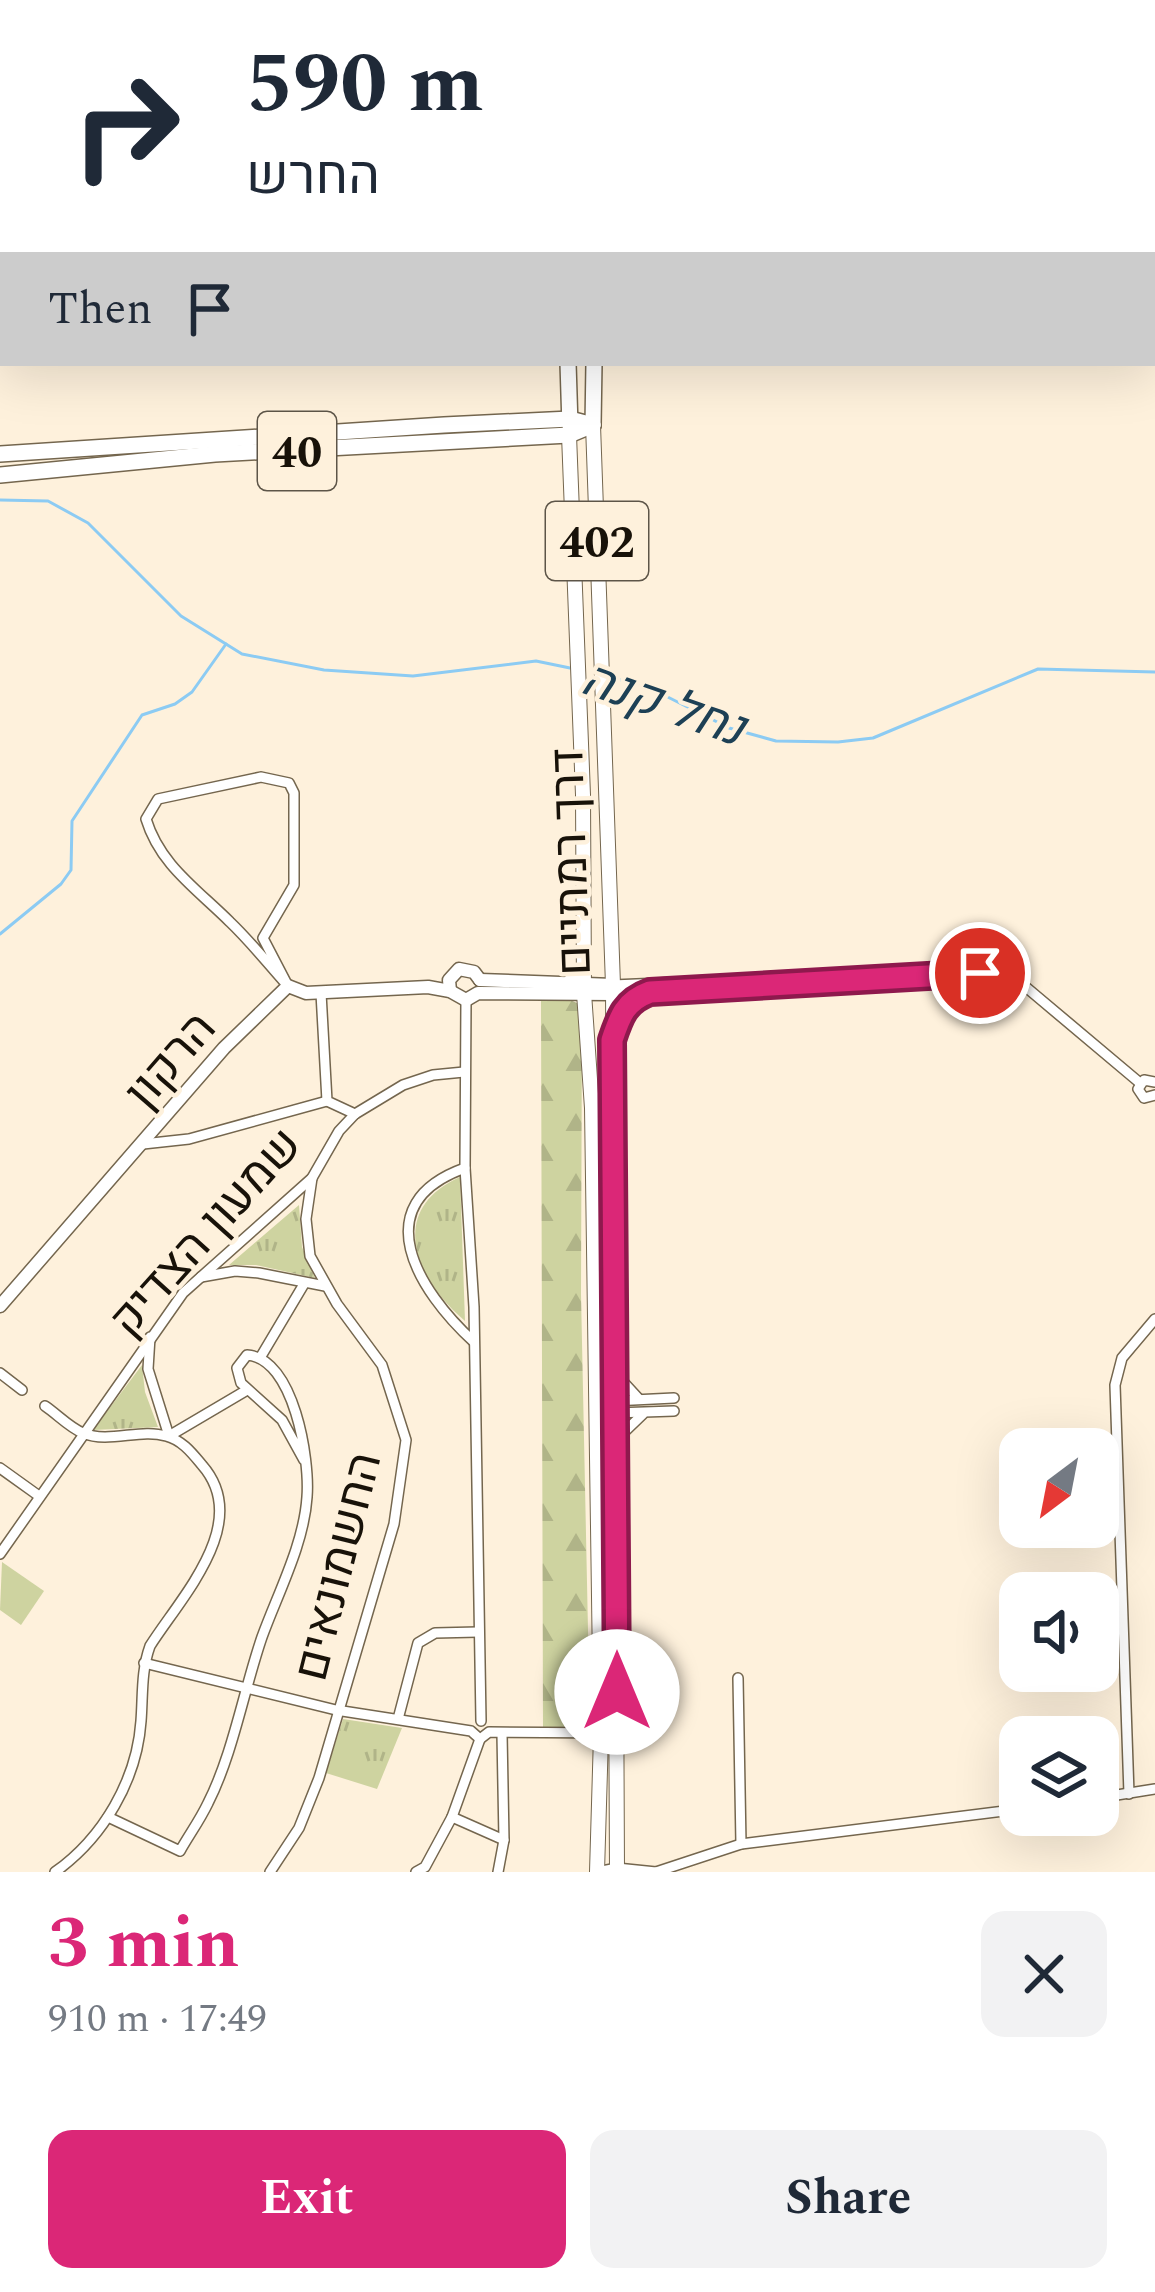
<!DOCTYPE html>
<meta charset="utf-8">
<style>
body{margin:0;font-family:Spectral,Heebo,serif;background:#f2f2f3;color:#1f2937;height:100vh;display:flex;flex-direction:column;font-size:45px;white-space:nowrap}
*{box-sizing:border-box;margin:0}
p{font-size:39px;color:#747a83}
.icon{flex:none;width:66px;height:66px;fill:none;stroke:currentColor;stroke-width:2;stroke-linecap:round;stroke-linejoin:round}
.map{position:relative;height:1872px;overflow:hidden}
.drawer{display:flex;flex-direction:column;background:#fff;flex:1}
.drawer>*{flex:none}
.top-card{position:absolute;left:0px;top:0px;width:1155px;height:366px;box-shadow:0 12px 48px #0002;background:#fff;color:#1f2937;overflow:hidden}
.needle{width:78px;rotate:212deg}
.buttons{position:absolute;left:999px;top:1428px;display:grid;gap:24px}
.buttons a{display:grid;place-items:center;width:120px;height:120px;border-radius:24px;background:#fff;box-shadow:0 12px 48px #0002;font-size:60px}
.pin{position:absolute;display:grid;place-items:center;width:102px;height:102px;color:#fff;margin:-51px;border:6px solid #fff;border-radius:50%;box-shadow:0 3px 12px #0007}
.me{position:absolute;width:132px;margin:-66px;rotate:0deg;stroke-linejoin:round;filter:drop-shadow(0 0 9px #0008)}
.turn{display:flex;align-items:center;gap:42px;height:252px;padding:0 48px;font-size:54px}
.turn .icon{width:156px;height:156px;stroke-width:2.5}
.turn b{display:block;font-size:84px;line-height:102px}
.then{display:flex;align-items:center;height:114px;padding:0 48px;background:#0003;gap:24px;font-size:45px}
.round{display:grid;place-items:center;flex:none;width:126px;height:126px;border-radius:24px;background:#f2f2f3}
.summary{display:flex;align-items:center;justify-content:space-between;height:204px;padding:0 48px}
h1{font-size:72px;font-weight:700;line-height:90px;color:#db2777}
.primary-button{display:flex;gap:24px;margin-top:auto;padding:24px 48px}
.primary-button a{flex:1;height:138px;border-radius:24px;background:#db2777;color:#fff;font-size:48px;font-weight:700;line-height:138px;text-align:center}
.primary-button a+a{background:#f2f2f3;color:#1f2937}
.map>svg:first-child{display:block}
.grass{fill:url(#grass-tufts)}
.forest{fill:url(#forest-firs)}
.pitch{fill:#ced3a0}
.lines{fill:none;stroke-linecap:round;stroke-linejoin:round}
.stream{stroke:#8ccbf3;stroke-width:3}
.street-casing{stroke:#74664e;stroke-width:12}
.secondary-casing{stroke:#74664e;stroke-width:15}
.primary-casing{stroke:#74664e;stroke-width:16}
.highway-casing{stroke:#74664e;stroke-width:18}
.street{stroke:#fff;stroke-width:9}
.secondary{stroke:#fff;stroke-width:12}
.primary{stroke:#fff;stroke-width:14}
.highway{stroke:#fff;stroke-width:15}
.route-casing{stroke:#8e194d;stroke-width:30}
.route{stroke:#db2777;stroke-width:21}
.labels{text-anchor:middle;stroke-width:9;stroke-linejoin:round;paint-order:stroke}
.shield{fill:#fef1dc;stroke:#5d5548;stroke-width:3}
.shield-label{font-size:45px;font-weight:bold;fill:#181209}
.street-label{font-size:48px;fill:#181209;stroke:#fef1dc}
.water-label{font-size:51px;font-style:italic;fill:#1d4055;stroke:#fef1dc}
</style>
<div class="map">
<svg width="1155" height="1872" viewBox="0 0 1155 1872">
<defs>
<pattern id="grass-tufts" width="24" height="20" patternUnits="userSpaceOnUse" patternTransform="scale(3)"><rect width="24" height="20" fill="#ced3a0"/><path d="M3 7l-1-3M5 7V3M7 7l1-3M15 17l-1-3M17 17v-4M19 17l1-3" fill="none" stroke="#b0b488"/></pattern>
<pattern id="forest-firs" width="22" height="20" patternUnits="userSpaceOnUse" patternTransform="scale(3)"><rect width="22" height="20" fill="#ced3a0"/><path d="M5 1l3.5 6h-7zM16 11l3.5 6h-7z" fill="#b0b488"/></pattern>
</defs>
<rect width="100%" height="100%" fill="#fef1dc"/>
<g class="grass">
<path d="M460,1177l5,144c-50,-42 -79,-111 -5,-144z"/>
<path d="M299,1205l3,42 13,31 -59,-13h-27z"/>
<path d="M142,1365l3,27 13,35 -65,3z"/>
<path d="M343,1719l59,9 -25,61 -51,-16z"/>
</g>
<path class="forest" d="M568,999l9,4 5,8 -1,283 9,432 -47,2 -2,-727z"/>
<path class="pitch" d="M2,1562l42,29 -23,34 -21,-15z"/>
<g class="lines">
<g class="stream">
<path d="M0,500l48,1 40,22 93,93 61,38 82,16 89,6 123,-15 34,7"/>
<path d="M608,677l36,8 85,43 47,13 62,1 35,-4 165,-69 117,3"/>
<path d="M0,934l61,-50 10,-14 1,-49 70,-106 33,-11 17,-12 34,-48"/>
</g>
<defs>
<g id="street">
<path d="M261,777l28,6 5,10v92l-31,53 25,48c-19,-21 -37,-44 -58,-64 -33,-33 -70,-57 -84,-103l12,-20z"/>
<path d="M613,985l251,-11 11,3"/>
<path d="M321,993l6,108 28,13"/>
<path d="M613,994l381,-21 33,15 113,95"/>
<path d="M466,1000l-1,168 9,139 7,414"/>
<path d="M1155,1082l-11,-2 -6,9 6,9 11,-3"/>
<path d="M143,1144l46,-5 138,-38"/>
<path d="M465,1168c-101,36 -47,123 9,174"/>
<path d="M201,1277l34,-6 24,2 66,13"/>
<path d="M150,1337l-2,32 21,67"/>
<path d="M260,1358l44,-74"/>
<path d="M0,1373l22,17"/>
<path d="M616,1374l23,25"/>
<path d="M613,1401l61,-3"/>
<path d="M45,1406c12,8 25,22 38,27 26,11 57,-5 83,3 16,4 26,17 36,29 51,58 -21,132 -52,181 -9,25 -7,49 -9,75 -4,59 -38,117 -86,151"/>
<path d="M596,1408l19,5 59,-2"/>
<path d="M169,1436l78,-46"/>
<path d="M617,1439l26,-25"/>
<path d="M0,1468l39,28"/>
<path d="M0,1554l183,-261 129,-115 27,-47 16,-17 48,-29 30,-10 31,-3"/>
<path d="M144,1663l192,47 135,21 9,8 9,-7 128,1"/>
<path d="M738,1678l3,166"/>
<path d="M398,1719l20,-76 17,-10 43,-1"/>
<path d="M1129,1794l-14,-409 7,-27 33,-39"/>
<path d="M1098,1798l57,-9"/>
<path d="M108,1817l72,34c9,-16 20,-31 28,-48 25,-49 36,-114 54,-166 16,-44 42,-93 45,-140 3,-38 -13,-139 -60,-142l-10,13 4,15 41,37 22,40"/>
<path d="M452,1817l52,23"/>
<path d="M270,1872l29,-44 20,-50 75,-254 12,-84 -24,-75 -45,-61 -27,-48 -4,-37 6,-41"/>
<path d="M416,1872l9,-5 27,-50 28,-78"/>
<path d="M498,1872l6,-32 -2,-106"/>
<path d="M597,1872l20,-4 39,4"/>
<path d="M656,1872l85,-28 279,-35"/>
</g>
<g id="secondary">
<path d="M480,980l133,5"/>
<path d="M450,991l-1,-11 10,-11 15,3 6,8"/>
<path d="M0,1306l224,-258 64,-62 18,7 122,-6 22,4 16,9 12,-7 135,1"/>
</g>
<g id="primary">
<path d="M593,425l20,560 4,887"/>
<path d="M569,435l14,360 1,198 8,115 9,628 -4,136"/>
<path d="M568,984l17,-18"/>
<path d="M616,1029l11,-24 23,-13"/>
<path d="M579,1731l22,-26"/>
</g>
<g id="highway">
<path d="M653,3l2,-3"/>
<path d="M680,3l1,-3"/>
<path d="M568,363l2,63"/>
<path d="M593,425l1,-62"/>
<path d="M0,454l444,-29 126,-6 23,6"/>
<path d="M0,475l215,-21 354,-19 24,-10"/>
</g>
</defs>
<use href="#street" class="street-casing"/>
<use href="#secondary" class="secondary-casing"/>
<use href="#primary" class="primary-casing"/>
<use href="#highway" class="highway-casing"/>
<use href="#street" class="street"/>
<use href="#secondary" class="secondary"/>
<use href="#primary" class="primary"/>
<use href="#highway" class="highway"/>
</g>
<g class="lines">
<defs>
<path id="route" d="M617,1692l-5,-652c8,-24 13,-39 38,-48l330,-19"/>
</defs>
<use href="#route" class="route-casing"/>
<use href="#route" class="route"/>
</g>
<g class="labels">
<g class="shield">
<rect x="258" y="412" width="78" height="78" rx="9"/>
<rect x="546" y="502" width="102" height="78" rx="9"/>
</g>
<g class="shield-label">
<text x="297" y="467">40</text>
<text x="597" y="557">402</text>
</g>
<g class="street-label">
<text transform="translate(569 862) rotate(-92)" y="17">דרך רמתיים</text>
<text transform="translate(169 1059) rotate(-49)" y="17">הרקון</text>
<text transform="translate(204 1231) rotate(-48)" y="17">שמעון הצדיק</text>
<text transform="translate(336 1566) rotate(-76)" y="17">החשמונאים</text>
</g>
<g class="water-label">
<text transform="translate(664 702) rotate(19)" y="18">נחל קנה</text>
</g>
</g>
</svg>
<div class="buttons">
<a><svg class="needle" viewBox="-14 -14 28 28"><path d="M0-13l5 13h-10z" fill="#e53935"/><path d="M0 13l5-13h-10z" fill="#747a83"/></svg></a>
<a><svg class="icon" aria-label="sound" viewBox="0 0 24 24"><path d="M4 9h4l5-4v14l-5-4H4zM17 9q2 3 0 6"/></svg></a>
<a><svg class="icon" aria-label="layers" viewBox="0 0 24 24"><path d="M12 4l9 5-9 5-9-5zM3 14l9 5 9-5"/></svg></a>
</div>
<div class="pin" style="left:980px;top:973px;background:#d93025"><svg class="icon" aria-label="arrive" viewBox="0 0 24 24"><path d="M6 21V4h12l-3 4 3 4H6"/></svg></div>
<svg class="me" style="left:617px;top:1692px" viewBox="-20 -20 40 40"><circle r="19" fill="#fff"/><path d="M0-13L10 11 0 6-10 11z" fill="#db2777"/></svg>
<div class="top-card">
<div class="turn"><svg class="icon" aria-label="right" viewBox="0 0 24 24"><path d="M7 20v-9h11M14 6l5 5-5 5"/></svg><div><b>590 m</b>החרש</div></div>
<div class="then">Then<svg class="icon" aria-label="arrive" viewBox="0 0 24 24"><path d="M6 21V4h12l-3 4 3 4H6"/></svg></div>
</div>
</div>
<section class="drawer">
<div class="summary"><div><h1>3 min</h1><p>910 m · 17:49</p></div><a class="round"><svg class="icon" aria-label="close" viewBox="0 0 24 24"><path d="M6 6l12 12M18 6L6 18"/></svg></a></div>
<div class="primary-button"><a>Exit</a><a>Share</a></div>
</section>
